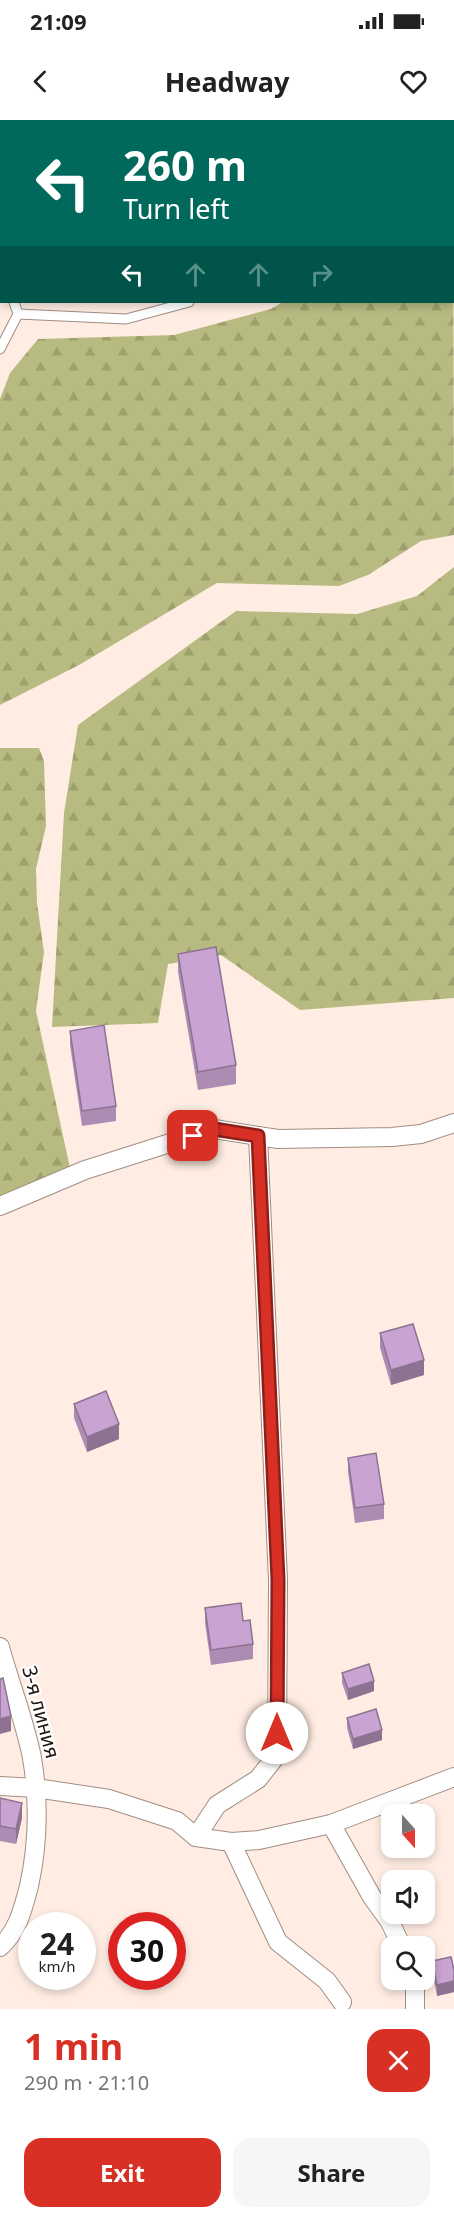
<!DOCTYPE html>
<meta charset="utf-8">
<style>
body{margin:0;font-family:"Noto Sans",sans-serif;background:#f6f6f6;color:#222;height:100vh;display:flex;flex-direction:column;font-size:22px;white-space:nowrap}
*{box-sizing:border-box;margin:0}
p{font-size:20px;color:#767676}
.icon{flex:none;width:33px;height:33px;fill:none;stroke:currentColor;stroke-width:2;stroke-linecap:round;stroke-linejoin:round}
.map{position:relative;height:1889px;overflow:hidden}
.panel{display:flex;flex-direction:column;background:#fff;flex:1}
.panel>*{flex:none}
.hud{position:absolute;left:0px;top:0px;width:454px;height:183px;box-shadow:0 3px 9px #0003;background:#00695c;color:#fff;overflow:hidden}
.needle{width:39px;rotate:159deg}
.tools{position:absolute;left:381px;top:1684px;display:grid;gap:12px}
.tools a{display:grid;place-items:center;width:54px;height:54px;border-radius:12px;background:#fff;box-shadow:0 3px 9px #0003;font-size:30px}
.speed{position:absolute;left:18px;top:1792px;display:flex;gap:12px;font-size:30px;font-weight:700;text-align:center}
.speed>*{display:grid;place-content:center;width:78px;height:78px;border-radius:50%;background:#fff;box-shadow:0 3px 9px #0003;line-height:1}
.speed small{font-size:15px;font-weight:400}
.speed .limit{border:9px solid #d22;background:#fff;color:#111}
.pin{position:absolute;display:grid;place-items:center;width:51px;height:51px;color:#fff;margin:-26px;border-radius:12px;box-shadow:0 3px 9px #0006}
.me{position:absolute;width:66px;margin:-33px;rotate:0deg;stroke-linejoin:round;filter:drop-shadow(0 0 4px #0008)}
.turn{display:flex;align-items:center;gap:21px;height:126px;padding:0 24px;font-size:27px}
.turn .icon{width:78px;height:78px;stroke-width:2.5}
.turn b{display:block;font-size:42px;line-height:51px}
.lanes{display:flex;align-items:center;height:57px;padding:0 24px;background:#0003;justify-content:center;gap:30px;direction:ltr}
.lanes .off{opacity:.35}
.round{display:grid;place-items:center;flex:none;width:63px;height:63px;border-radius:18px;background:#f6f6f6}
.headline{display:flex;align-items:center;justify-content:space-between;height:102px;padding:0 24px}
h1{font-size:36px;font-weight:700;line-height:45px;color:#d93025}
.button{display:flex;gap:12px;margin-top:auto;padding:12px 24px}
.button a{flex:1;height:69px;border-radius:18px;background:#d93025;color:#fff;font-size:24px;font-weight:700;line-height:69px;text-align:center}
.button a+a{background:#f6f6f6;color:#222}
.status{display:flex;justify-content:space-between;align-items:center;height:42px;padding:0 30px;background:#fff;direction:ltr}
.status svg{height:16px;fill:currentColor}
header{display:flex;justify-content:space-between;align-items:center;height:78px;padding:0 24px;background:#fff;font-size:27px;font-weight:700}
.map>svg:first-child{display:block}
.forest{fill:url(#forest-firs)}
.lines{fill:none;stroke-linecap:round;stroke-linejoin:round}
.service-casing{stroke:#a18d82;stroke-width:11}
.minor-casing{stroke:#a18d82;stroke-width:20}
.service{stroke:#fff;stroke-width:9}
.minor{stroke:#fff;stroke-width:18}
.wall{fill:#ad8cb4}
.shaded-wall{fill:#8d7292}
.building{fill:#c9a3d1;stroke:#8d7292;stroke-width:1.5}
.route-casing{stroke:#8d1f18;stroke-width:15}
.route{stroke:#d93025;stroke-width:10}
.labels{text-anchor:middle;stroke-width:4.5;stroke-linejoin:round;paint-order:stroke}
.street-label{font-size:20px;fill:#1d1511;stroke:#fff}
</style>
<div class="status"><b>21:09</b><svg viewBox="0 0 49 12"><path d="M0 12V9h3v3zM5 12V6h3v6zM10 12V3h3v9zM15 12V0h3v12zM26 1h20v11H26zM47 4h2v5h-2z"/></svg></div>
<header><svg class="icon" aria-label="back" viewBox="0 0 24 24"><path d="M15 5l-7 7 7 7"/></svg>Headway<svg class="icon" aria-label="heart" viewBox="0 0 24 24"><path d="M12 20l-8-8c-3-5 5-10 8-4 3-6 11-1 8 4z"/></svg></header>
<div class="map">
<svg width="454" height="1889" viewBox="0 0 454 1889">
<defs>
<pattern id="forest-firs" width="22" height="20" patternUnits="userSpaceOnUse" patternTransform="scale(1.5)"><rect width="22" height="20" fill="#b8bb81"/><path d="M5 1l3.5 6h-7zM16 11l3.5 6h-7z" fill="#9ea06e"/></pattern>
</defs>
<rect width="100%" height="100%" fill="#ffede3"/>
<g class="forest">
<path d="M453,15l1,400 -33,6 -53,34 -29,11 -122,-3 -138,82 -79,40v-306l10,-26 28,-34 136,-4 97,-26 12,-7h170z"/>
<path d="M454,447v431l-154,12 -79,-55 -53,9 -10,59 -106,4 12,-214 14,-88 158,-114 121,3 60,-18z"/>
<path d="M0,628h39l5,13 2,65 -10,43 1,34 7,49 -8,59 34,157 -70,31z"/>
</g>
<g class="lines">
<defs>
<g id="service">
<path d="M418,2l2,-2"/>
<path d="M0,131l2,6"/>
<path d="M14,182l4,12"/>
<path d="M0,229l18,-35 108,5 63,-17"/>
</g>
<g id="minor">
<path d="M0,1086l85,-36 129,-41 64,10 114,-2 29,-3 33,-11"/>
<path d="M0,1527c10,37 25,74 32,111 7,42 6,87 -3,128 -6,23 -11,45 -29,61"/>
<path d="M0,1666l36,2 73,11 68,22 19,16 35,5 28,-2 72,-16 123,-47"/>
<path d="M331,1704l41,73 18,25 12,25"/>
<path d="M196,1717l21,-32 41,-26 19,-24 1,-175 -20,-444"/>
<path d="M231,1722l47,100 49,39 15,21"/>
<path d="M415,1860v29"/>
</g>
</defs>
<use href="#service" class="service-casing"/>
<use href="#minor" class="minor-casing"/>
<use href="#service" class="service"/>
<use href="#minor" class="minor"/>
</g>
<g class="wall">
<path d="M178,834l58,111v19l-38,6 -20,-118z"/>
<path d="M70,911l46,75v15l-34,5 -12,-81z"/>
<path d="M380,1213l44,42 -33,10 -11,-37z"/>
<path d="M74,1284l45,35 -32,13 -13,-34z"/>
<path d="M348,1338l36,46v15l-29,4 -7,-51z"/>
<path d="M205,1488l38,13 10,23v15l-42,6 -6,-42z"/>
<path d="M342,1553l32,18 -26,9 -6,-17z"/>
<path d="M347,1598l35,22 -29,9 -6,-21z"/>
<path d="M0,1678l22,20 -6,26 -16,-3z"/>
<path d="M432,1841l22,9v22l-17,4 -5,-25z"/>
</g>
<g class="shaded-wall">
<path d="M424,1240v15l-33,10v-15z"/>
<path d="M119,1304v15l-32,13v-15z"/>
<path d="M374,1561v10l-26,9v-11z"/>
<path d="M11,1596v15l-11,3v-15z"/>
<path d="M382,1610v10l-29,9v-10z"/>
<path d="M22,1683v15l-6,26v-15z"/>
<path d="M454,1861v11l-17,4v-11z"/>
</g>
<g class="building">
<path d="M216,827l20,118 -38,7 -20,-118z"/>
<path d="M104,905l12,81 -34,5 -12,-80z"/>
<path d="M413,1204l11,36 -33,10 -11,-37z"/>
<path d="M106,1271l13,33 -32,13 -13,-33z"/>
<path d="M376,1333l8,51 -29,4 -7,-50z"/>
<path d="M241,1483l2,18 7,-1 3,24 -42,6 -6,-42z"/>
<path d="M369,1544l5,17 -26,8 -6,-16z"/>
<path d="M3,1558l8,38 -11,3v-40z"/>
<path d="M376,1589l6,21 -29,9 -6,-21z"/>
<path d="M0,1678l22,5 -6,26 -16,-3z"/>
<path d="M451,1837l3,13v11l-17,4 -5,-24z"/>
</g>
<g class="lines">
<defs>
<path id="route" d="M193,1016l21,-7 44,7 20,444 -1,153"/>
</defs>
<use href="#route" class="route-casing"/>
<use href="#route" class="route"/>
</g>
<g class="labels">
<g class="street-label">
<text transform="translate(41 1592) rotate(75)" y="7">3-я линия</text>
</g>
</g>
</svg>
<div class="tools">
<a><svg class="needle" viewBox="-14 -14 28 28"><path d="M0-13l5 13h-10z" fill="#e53935"/><path d="M0 13l5-13h-10z" fill="#767676"/></svg></a>
<a><svg class="icon" aria-label="sound" viewBox="0 0 24 24"><path d="M4 9h4l5-4v14l-5-4H4zM17 9q2 3 0 6"/></svg></a>
<a><svg class="icon" aria-label="search" viewBox="0 0 24 24"><circle cx="10" cy="10" r="6"/><path d="M15 15l6 6"/></svg></a>
</div>
<div class="speed"><div>24<small>km/h</small></div><div class="limit">30</div></div>
<div class="pin" style="left:193px;top:1016px;background:#d93025"><svg class="icon" aria-label="arrive" viewBox="0 0 24 24"><path d="M6 21V4h12l-3 4 3 4H6"/></svg></div>
<svg class="me" style="left:277px;top:1613px" viewBox="-20 -20 40 40"><circle r="19" fill="#fff"/><path d="M0-13L10 11 0 6-10 11z" fill="#d93025"/></svg>
<div class="hud">
<div class="turn"><svg class="icon" aria-label="left" viewBox="0 0 24 24"><path d="M17 20v-9H6M10 6l-5 5 5 5"/></svg><div><b>260 m</b>Turn left</div></div>
<div class="lanes"><svg class="icon" aria-label="left" viewBox="0 0 24 24"><path d="M17 20v-9H6M10 6l-5 5 5 5"/></svg><svg class="icon off" aria-label="ahead" viewBox="0 0 24 24"><path d="M12 20V5M6 11l6-6 6 6"/></svg><svg class="icon off" aria-label="ahead" viewBox="0 0 24 24"><path d="M12 20V5M6 11l6-6 6 6"/></svg><svg class="icon off" aria-label="right" viewBox="0 0 24 24"><path d="M7 20v-9h11M14 6l5 5-5 5"/></svg></div>
</div>
</div>
<section class="panel">
<div class="headline"><div><h1>1 min</h1><p>290 m · 21:10</p></div><a class="round" style="background:#d93025;color:#fff"><svg class="icon" aria-label="close" viewBox="0 0 24 24"><path d="M6 6l12 12M18 6L6 18"/></svg></a></div>
<div class="button"><a>Exit</a><a>Share</a></div>
</section>
